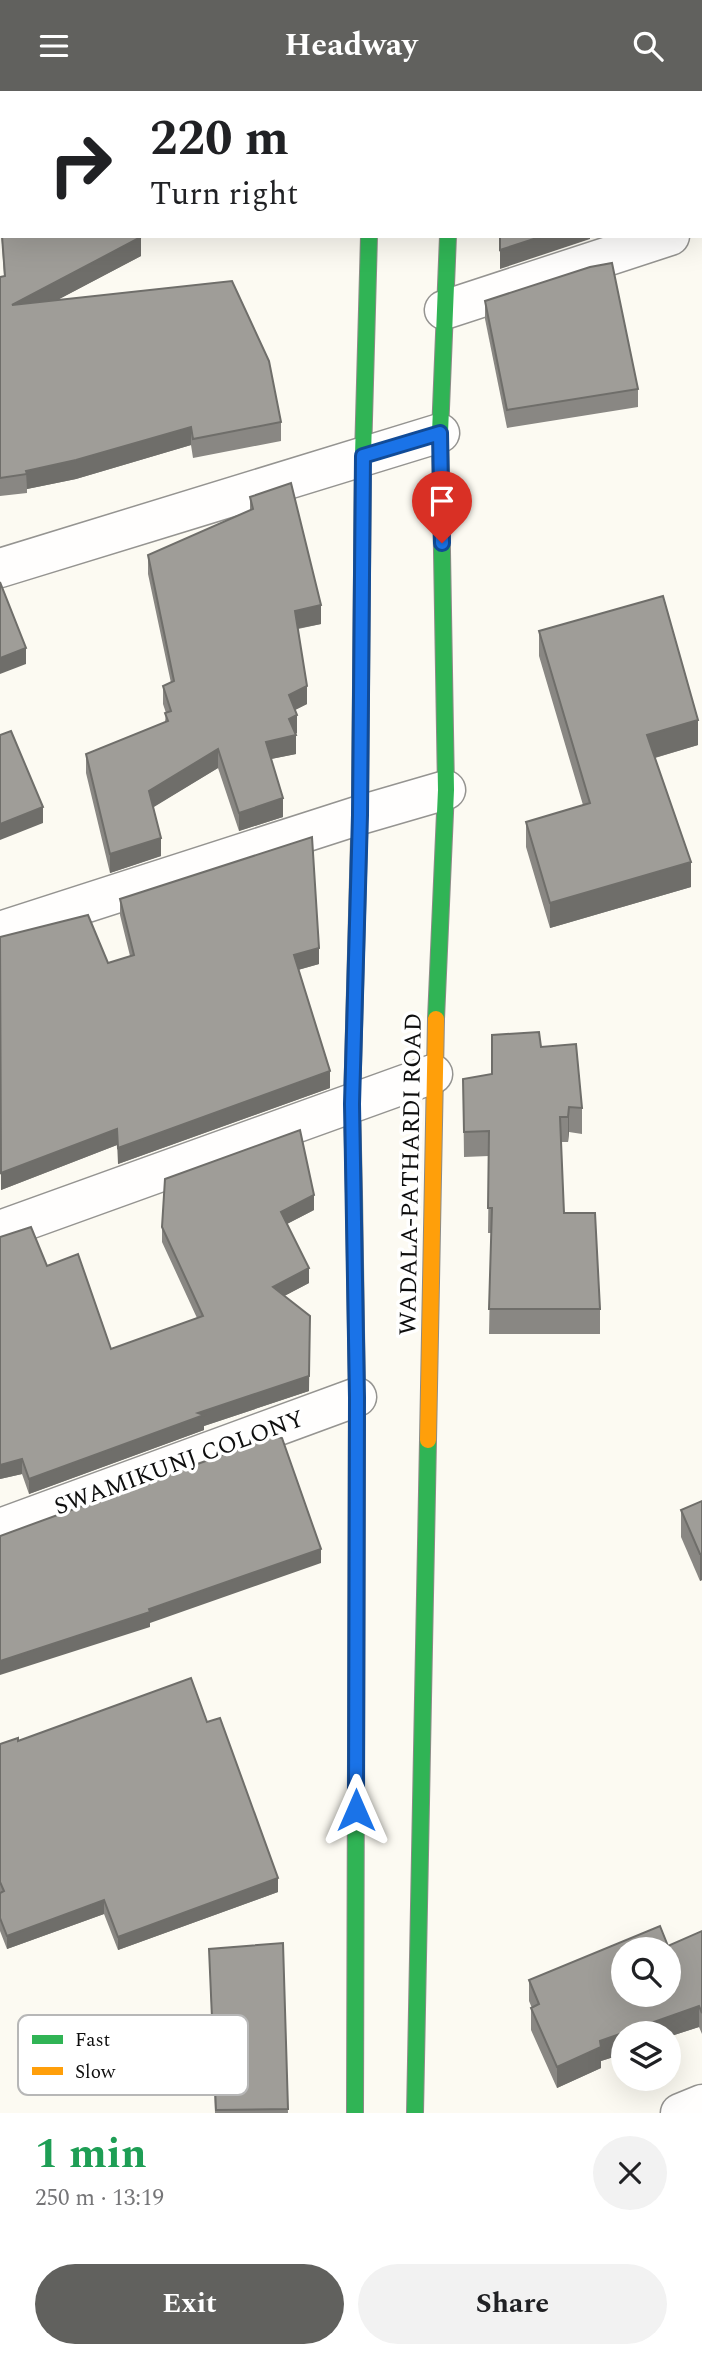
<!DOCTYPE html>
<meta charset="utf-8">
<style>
body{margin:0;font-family:Spectral,serif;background:#f2f2f2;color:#202124;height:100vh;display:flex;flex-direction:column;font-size:26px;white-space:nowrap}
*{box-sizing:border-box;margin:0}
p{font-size:23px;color:#757577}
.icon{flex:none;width:38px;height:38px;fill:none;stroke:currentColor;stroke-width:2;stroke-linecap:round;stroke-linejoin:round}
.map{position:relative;height:2022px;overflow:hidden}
.drawer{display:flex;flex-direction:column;background:#fff;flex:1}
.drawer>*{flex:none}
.hud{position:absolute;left:0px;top:0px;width:704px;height:147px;box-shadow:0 7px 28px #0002;background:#fff;color:#202124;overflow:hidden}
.tools{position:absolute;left:611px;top:1846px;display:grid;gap:14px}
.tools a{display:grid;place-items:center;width:70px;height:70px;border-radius:50%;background:#fff;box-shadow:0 7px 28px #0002;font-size:35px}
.pin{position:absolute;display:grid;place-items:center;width:60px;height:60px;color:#fff;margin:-72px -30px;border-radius:50% 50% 50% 0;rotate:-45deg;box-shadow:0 0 7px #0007}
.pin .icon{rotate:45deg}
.me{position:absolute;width:77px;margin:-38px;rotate:0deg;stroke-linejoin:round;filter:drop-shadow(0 0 5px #0008)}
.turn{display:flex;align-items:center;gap:24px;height:147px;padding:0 35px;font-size:32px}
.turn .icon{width:91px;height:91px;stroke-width:2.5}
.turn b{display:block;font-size:49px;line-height:60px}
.round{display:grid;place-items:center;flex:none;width:74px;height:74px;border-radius:37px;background:#f2f2f2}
.summary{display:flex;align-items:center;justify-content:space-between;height:119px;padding:0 35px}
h1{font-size:42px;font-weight:700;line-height:52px;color:#1e9e55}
.primary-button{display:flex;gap:14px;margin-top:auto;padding:14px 35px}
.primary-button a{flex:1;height:80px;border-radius:42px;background:#61615e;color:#fff;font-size:28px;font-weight:700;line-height:80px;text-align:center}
.primary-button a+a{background:#f2f2f2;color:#202124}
header{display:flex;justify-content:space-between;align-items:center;height:91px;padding:0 35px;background:#61615e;color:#fff;font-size:32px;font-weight:700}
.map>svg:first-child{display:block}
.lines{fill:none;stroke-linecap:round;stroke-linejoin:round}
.street-casing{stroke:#959491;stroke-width:41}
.fast-casing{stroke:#8c8b87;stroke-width:18}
.slow-casing{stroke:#8c8b87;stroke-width:18}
.street{stroke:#fffefd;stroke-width:38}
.fast{stroke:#30b455;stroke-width:16}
.slow{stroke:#ff9f0a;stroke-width:16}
.wall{fill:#898783}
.shaded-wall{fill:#6f6e6a}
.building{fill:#9f9d98;stroke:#6f6e6a;stroke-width:2;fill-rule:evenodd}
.route-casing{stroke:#114b97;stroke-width:18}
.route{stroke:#1a73e8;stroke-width:12}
.labels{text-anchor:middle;stroke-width:7;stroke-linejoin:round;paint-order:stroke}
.street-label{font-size:24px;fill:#0e0e0e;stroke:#fff}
.key{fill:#fff;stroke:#b7b7b7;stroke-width:2}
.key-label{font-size:19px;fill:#0e0e0e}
</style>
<header><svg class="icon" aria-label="menu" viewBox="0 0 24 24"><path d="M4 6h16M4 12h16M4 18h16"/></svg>Headway<svg class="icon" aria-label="search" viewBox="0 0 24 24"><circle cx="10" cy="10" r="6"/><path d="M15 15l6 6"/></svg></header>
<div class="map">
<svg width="702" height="2022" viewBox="0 0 702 2022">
<rect width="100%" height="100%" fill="#fcfaf2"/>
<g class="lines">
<defs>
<g id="street">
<path d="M444,219l226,-74"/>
<path d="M0,477l440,-135"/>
<path d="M0,840l360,-116 86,-25"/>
<path d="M0,1139l433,-156"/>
<path d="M0,1437l357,-131"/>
<path d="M680,2022l22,-9"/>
</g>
<g id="fast">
<path d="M457,0v2"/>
<path d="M360,711l3,-346 6,-220"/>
<path d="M436,928l10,-229 -6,-357 8,-197"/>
<path d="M354,1103l3,203 -2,716"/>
<path d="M415,2022l13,-673"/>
</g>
<g id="slow">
<path d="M373,0v2"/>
<path d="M354,1103l-2,-90 8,-302"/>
<path d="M428,1349l8,-421"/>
</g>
</defs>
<use href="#street" class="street-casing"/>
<use href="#fast" class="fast-casing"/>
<use href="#slow" class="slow-casing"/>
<use href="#street" class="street"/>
<use href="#fast" class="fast"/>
<use href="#slow" class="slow"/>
</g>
<g class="wall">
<path d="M1,119l1,26h139v20l-84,44 224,122v19l-88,17 -2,-13 -115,34 -49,10v4l-27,3v-219l4,-1 -3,-47z"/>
<path d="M485,210l153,88v18l-131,21 -22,-109z"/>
<path d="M250,406l71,127 -23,5 9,75 -12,6 2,23 -2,1 1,20 -25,5 12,58 -44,14 -21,-63 -65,39 8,49 -51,17 -24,-100v-19l79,-32 1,-9 -3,-9v-18l8,-3 -23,-109v-19l102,-45z"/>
<path d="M539,540l159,114 -43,13 36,129 -141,41 -24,-81v-25l57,-17 -44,-149z"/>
<path d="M120,808l199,65 -21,6 32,118 -212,76 -1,-19 -116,45 -1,-253 108,26 22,-7 -10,-41z"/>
<path d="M541,956l41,61v26l-13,-2 -1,10h-7l3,71 36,96v25h-111l2,-101h-3l1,-77 -25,1 -1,-78 29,-5z"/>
<path d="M314,1119l-27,14 22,59 -25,13 25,95 -105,35v4l-175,64 -7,-20 -22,5 47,-213 64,83 86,-31 -35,-76v-15z"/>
<path d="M702,1410v79l-2,1 -19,-44v-27z"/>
<path d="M207,1631l71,170 -160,58 -14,-36 -97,35 -7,-18v-187l18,-3z"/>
<path d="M702,1840v103l-3,-7 -31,10v-4h-45v21l-22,7v7l-44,20 -26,-58v-22h1l-3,-7v-21l139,-34z"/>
<path d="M283,1852l5,170h-73l-6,-164z"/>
</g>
<g class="shaded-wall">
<path d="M543,145h47v3l-90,30v-19z"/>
<path d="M141,146v19l-129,68v-19z"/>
<path d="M191,336v18l-115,34 -49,10 -1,-18z"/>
<path d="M321,514v19l-26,5v-18z"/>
<path d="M26,557v16l-26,10v-16z"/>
<path d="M307,595v18l-18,9v-18z"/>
<path d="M297,624v18l-6,3 5,-1v19l-30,6v-18l23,-23z"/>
<path d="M698,629v25l-51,15v-25z"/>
<path d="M218,658v19l-69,42v-19z"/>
<path d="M283,707v19l-44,14v-18z"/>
<path d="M43,716v16l-43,17v-16z"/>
<path d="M161,747v18l-51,17v-19z"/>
<path d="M691,771v25l-141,41v-25z"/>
<path d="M319,857v16l-25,7v-16z"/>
<path d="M330,980v17l-212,76v-16z"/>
<path d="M569,1016v25l-1,10v-25z"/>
<path d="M117,1038v16l-116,45v-17z"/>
<path d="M314,1104v15l-33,17v-15z"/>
<path d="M309,1177v15l-36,19v-15z"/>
<path d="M310,1225l-1,75 -105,35v4l-175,64v-15l169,-66z"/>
<path d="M22,1368v15l-22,5v-14z"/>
<path d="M321,1458v14l-171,60v4l-150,48v-14z"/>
<path d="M700,1463h2v26l-2,1z"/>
<path d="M278,1787v14l-160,58v-13z"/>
<path d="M104,1809v14l-97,35v-13z"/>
<path d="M699,1915v21l-31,10v-4h-45v21l-22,7v7l-44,20v-21l43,-26z"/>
</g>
<g class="building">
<rect x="27" y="0" width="280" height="2"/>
<path d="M694,0h8v50v-48h-15z"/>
<path d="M2,145l139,1 -129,68 220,-24 37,80 12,61 -88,17 -2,-12 -115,33 -50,11 1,3 -27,4v-201l5,-1z"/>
<path d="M500,145h43l-43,14z"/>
<path d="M612,172l26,126 -131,21 -22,-109 105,-34z"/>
<path d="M291,392l30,122 -26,6 12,75 -18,9 8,20 -8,4 7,16 -30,7 17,56 -44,15 -21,-64 -69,42 12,47 -51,16 -24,-100 82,-33 -3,-8 6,-2 -8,-25 11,-5 -26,-126 105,-46 -3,-12z"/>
<path d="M0,491l26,66 -26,10z"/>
<path d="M663,505l35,124 -51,15 44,127 -141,41 -24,-81 64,-19 -51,-172z"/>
<path d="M11,640l32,76 -43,17v-89z"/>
<path d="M312,746l7,111 -25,7 36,116 -212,77 -1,-19 -116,44 -1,-236 88,-22 20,48 26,-8 -14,-56z"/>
<path d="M539,941l2,15 35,-3 6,64 -13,-1 -1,10h-8l4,96h31l5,96h-111l3,-101h-4l1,-77 -25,1 -1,-53 29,-5v-39z"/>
<path d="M300,1039l14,65 -33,17 28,56 -36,19 37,29 -1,60 -111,37 6,2 -175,64 -7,-20 -22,6v-228l31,-10 16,39 31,-12 33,95 92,-33 -41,-89 3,-48z"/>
<path d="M274,1345l8,2 39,111 -172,60 1,3 -150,49v-125z"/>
<path d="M702,1410v53h-2l-19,-44z"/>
<path d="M191,1587l16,44 13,-4 58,160 -160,59 -14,-37 -97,36 -7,-18v-25l4,-2 -4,-9v-138l18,-6v3z"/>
<path d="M660,1835l8,20 34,-15v82l-3,-7 -99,35 1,6 -44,20 -26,-59 8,-4 -10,-24zM623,1858h45v46h-45z"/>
<path d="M283,1852l5,166 -72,1 -7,-161z"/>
</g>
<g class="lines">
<defs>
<path id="route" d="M356,1719l1,-413 -5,-293 8,-289 3,-359 77,-23 2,110"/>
</defs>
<use href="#route" class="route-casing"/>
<use href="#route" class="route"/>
</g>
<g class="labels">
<g class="street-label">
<text transform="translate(410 1083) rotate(-89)" y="8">WADALA-PATHARDI ROAD</text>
<text transform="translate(179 1371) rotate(-20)" y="8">SWAMIKUNJ COLONY</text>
</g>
</g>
<rect x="18" y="1924" width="230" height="80" rx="10" class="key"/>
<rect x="32" y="1944" width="31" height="9" fill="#30b455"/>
<rect x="32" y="1976" width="31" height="8" fill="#ff9f0a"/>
<g class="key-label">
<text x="75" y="1955">Fast</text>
<text x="75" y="1987">Slow</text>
</g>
</svg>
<div class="tools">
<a><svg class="icon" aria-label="search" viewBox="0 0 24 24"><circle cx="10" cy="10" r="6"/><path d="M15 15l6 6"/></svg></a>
<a><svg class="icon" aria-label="layers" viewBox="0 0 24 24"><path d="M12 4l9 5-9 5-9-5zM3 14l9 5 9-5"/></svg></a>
</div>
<div class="pin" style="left:442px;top:452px;background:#d93025"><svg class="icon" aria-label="arrive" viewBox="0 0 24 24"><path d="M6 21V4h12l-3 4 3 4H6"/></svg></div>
<svg class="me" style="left:356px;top:1719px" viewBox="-20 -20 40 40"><path d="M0-17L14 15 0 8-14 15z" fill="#1a73e8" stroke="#fff" stroke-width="4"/></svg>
<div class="hud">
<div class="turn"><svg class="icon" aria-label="right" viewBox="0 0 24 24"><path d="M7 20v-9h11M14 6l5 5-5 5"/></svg><div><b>220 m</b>Turn right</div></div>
</div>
</div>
<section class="drawer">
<div class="summary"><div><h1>1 min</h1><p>250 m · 13:19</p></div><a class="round"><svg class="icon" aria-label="close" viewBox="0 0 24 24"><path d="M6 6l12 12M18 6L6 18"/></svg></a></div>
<div class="primary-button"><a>Exit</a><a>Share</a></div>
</section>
